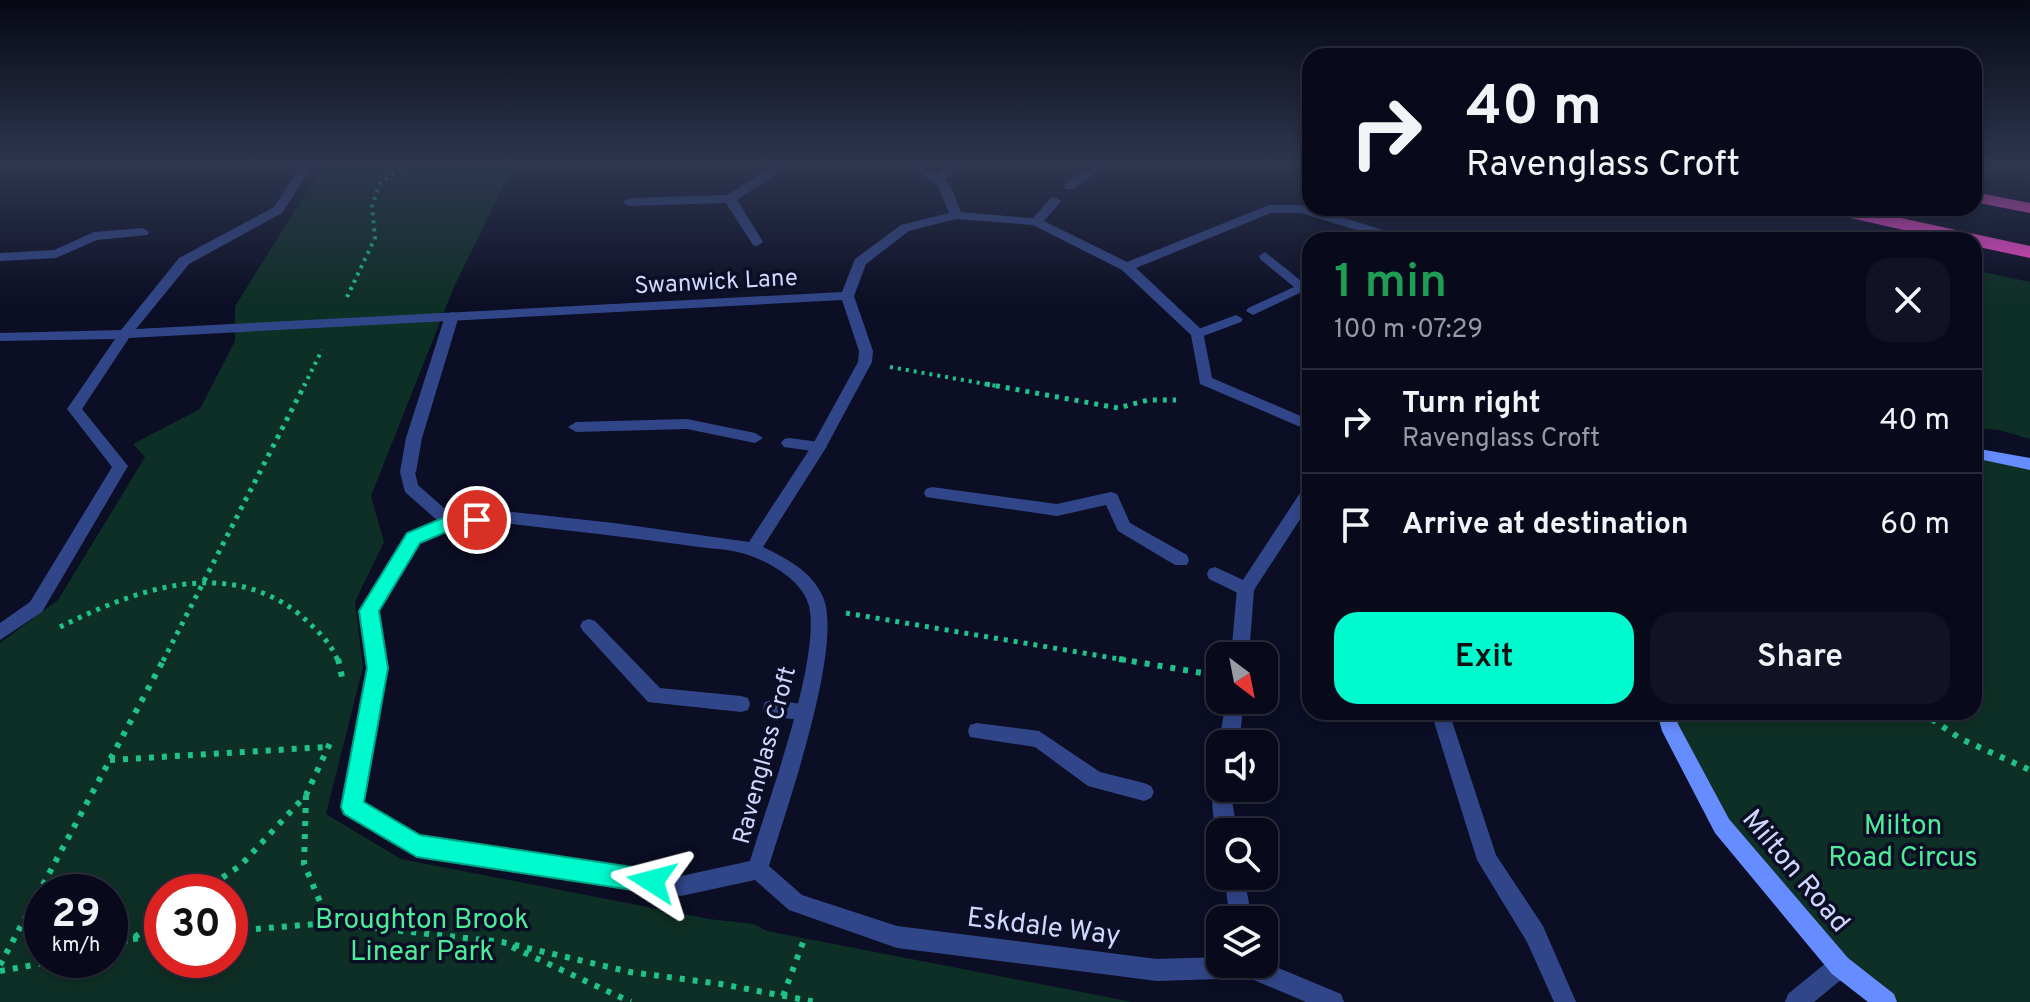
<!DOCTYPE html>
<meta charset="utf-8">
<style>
body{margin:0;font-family:Overpass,sans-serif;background:#111324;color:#f1f3f6;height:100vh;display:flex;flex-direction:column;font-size:30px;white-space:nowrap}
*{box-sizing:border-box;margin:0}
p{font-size:26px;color:#989aa3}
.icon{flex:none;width:44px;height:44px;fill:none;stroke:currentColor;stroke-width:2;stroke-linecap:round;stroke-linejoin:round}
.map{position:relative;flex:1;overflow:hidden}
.sheet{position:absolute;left:1302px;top:232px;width:680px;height:488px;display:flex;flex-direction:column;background:#080a1b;border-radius:24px;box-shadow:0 4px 12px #0003,0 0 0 2px #292b3a}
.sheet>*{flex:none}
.banner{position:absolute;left:1302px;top:48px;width:680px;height:168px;border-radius:24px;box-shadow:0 4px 12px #0003,0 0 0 2px #292b3a;background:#080a1b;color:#f1f3f6;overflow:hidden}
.needle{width:52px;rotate:148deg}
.fabs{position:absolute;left:1206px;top:642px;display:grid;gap:16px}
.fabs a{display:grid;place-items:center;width:72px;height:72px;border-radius:16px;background:#080a1b;box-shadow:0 4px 12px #0003,0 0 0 2px #292b3a;font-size:40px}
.speed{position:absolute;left:24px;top:874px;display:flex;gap:16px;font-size:40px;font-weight:700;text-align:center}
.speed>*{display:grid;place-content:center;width:104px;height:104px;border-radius:50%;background:#080a1b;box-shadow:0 4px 12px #0003,0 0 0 2px #292b3a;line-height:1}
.speed small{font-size:20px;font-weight:400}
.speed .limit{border:12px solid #d22;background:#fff;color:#111}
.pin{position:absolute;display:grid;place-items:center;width:68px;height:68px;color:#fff;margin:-34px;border:4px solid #fff;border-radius:50%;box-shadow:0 2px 8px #0007}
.me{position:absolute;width:88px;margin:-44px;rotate:279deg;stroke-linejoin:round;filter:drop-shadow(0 0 6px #0008)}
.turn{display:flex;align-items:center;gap:28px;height:168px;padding:0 32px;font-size:36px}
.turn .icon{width:104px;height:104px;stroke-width:2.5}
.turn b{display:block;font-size:56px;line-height:68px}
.round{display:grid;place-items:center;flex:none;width:84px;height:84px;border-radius:24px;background:#111324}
.overview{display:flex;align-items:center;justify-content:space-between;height:136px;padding:0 32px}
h1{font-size:48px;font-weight:600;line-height:60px;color:#1e9e55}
.cta{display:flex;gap:16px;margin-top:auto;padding:16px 32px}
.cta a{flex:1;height:92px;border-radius:24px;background:#00facd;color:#111;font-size:32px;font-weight:600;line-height:92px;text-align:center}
.cta a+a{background:#111324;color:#f1f3f6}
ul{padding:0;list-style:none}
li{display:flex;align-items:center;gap:24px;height:104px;padding:0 32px;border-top:2px solid #292b3a}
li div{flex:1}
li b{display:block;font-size:30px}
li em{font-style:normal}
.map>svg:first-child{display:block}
.green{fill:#0e2f25;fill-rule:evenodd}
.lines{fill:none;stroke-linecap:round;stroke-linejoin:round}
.path-far2{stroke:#21c18b;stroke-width:4;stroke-dasharray:3 5;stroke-linecap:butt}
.path-far1{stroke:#21c18b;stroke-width:5;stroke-dasharray:4 6;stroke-linecap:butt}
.path{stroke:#21c18b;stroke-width:6;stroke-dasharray:5 8;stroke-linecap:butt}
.lane{fill:#314689;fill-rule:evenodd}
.street{fill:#314689;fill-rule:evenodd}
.secondary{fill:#668dff;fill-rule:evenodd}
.highway{fill:#ff4ad3;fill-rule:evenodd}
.route{fill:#00facd;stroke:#00a285;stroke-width:2}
.labels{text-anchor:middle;stroke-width:7;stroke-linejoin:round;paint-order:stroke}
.street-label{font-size:24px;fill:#cfd7ff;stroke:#0b0e24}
.near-park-label{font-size:28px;fill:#4dec98;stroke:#0b0e24}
.near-street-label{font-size:28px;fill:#cfd7ff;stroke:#0b0e24}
</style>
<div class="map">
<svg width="2030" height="1002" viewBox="0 0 2030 1002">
<rect width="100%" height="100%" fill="#0b0e24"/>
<g class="green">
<path d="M324,164h190l-60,123 -83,209 13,46 -29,60 8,65 -37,147 75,45 308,60 45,5 13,7 366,71h-1133v-359l58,-43 87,-143 -12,-13 67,-35 35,-68v-35zM42,892h68v68h-68zM162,892h68v68h-68z"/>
<path d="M1974,270l56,12v157l-31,-9 -25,-2z"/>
<path d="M1974,453l56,11v538h-144l-164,-176 -56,-114h308z"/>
</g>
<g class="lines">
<g class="path-far2">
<path d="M347,297l28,-59 -3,-32 8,-23 27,-19"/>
<path d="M890,367l107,19"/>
<path d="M304,386l18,-36"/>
</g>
<g class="path-far1">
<path d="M986,384l132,24 30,-8h28"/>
<path d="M846,613l285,48"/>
<path d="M60,627c74,-37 166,-71 239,-13 16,14 31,27 39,47"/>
<path d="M163,661l142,-277"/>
</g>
<g class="path">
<path d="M338,659l4,18"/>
<path d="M1119,659l101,17"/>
<path d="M1921,712l40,27 69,31"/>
<path d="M110,760l217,-13"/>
<path d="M306,795l-2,69 25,59"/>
<path d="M201,892l40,-27 65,-70 25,-54"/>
<path d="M230,931l99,-8 173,19 128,30 91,12 95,18"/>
<path d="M133,939l29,-3"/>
<path d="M110,945l22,-6 30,-21"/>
<path d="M512,947l119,55"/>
<path d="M0,965l164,-306"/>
<path d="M0,971l61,-11"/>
<path d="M783,996l22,-59"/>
</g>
<g class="lane">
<path d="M776,164h15l-54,36 26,42 -6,4 -4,-1 -27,-42 -97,3 -6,-4 6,-4 98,-3z"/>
<path d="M1094,164h14l-35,25h-8v-6z"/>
<path d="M1055,197l6,4 -2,3 -19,21h-8v-6l19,-21z"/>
<path d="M143,228l6,4 -2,3 -50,5 -41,18 -56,3v-8l54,-3 40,-18z"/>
<path d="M1265,252l45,36 -57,27 -7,-4 2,-3 46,-21 -34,-28 -1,-3z"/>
<path d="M452,312l7,4 -37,122 -6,34 -8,6 -8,-6 6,-34 39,-122z"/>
<path d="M1236,315l7,4 -2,3 -43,16 -7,-4 2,-3z"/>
<path d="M687,419l68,14 8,5 -8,5 -68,-14 -111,3 -8,-5 8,-5z"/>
<path d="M789,438l30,4 8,5 -8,5 -35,-5 -3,-4 3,-4z"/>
<path d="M932,487l125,17 54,-12 6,2 13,29 57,32 2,5 -2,5h-12l-57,-34 -12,-26 -49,11 -131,-19 -2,-4 2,-4z"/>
<path d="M1215,567l37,17 3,5 -3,5h-12l-31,-15 -2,-5 2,-5z"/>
<path d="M589,619l6,2 65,67 81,8 7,2 2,6 -2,6 -7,2 -93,-10 -65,-71 -3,-5 3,-5z"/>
<path d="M772,700l37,5 2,6 -2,6c-13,4 -31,1 -44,-3l-2,-6 2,-6z"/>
<path d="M1431,712h18l47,143 47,71 33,76h-22l-27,-60 -50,-82z"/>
<path d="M977,723l62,8 61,41 44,11 7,3 3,6 -3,6 -7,3 -56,-15 -53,-39 -65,-10 -2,-6 2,-6z"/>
</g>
<g class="street">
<path d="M302,164h12l-32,49 -93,51 -53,65 706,-37 13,-33 46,-34 48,-12 -11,-27 -30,-22h15l15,10 10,-10h13l-16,16 7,9 9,23 79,7 87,43 142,-57h33l104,32 2,3h-19l-88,-27h-30l-135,55 67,63 9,47 98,42v11l-110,-47 -9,-49 -69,-65 -89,-45 -77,-6 -47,12 -43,33 -12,32 19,55 -1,11 -48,89 -61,96c24,12 49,24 60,50 21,49 -37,213 -54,269l33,29 95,31 260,33 63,-2v7l44,-2 77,32 3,8h-38l-57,-24 -92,3 -260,-33 -108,-38 -34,-30 -74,16 -264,-40 -72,-42 -3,-7 26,-139 -8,-57 48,-77 30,-13 -33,-29 -5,-20 2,-4h12l4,17 35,31 50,-5 111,12 135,19 64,-98 45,-82 1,-11 -17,-51 -713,38 -47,71 46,57 -86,146 -42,28v-17l30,-21 82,-135 -45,-58 48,-70 -115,2v-8l121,-3 58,-72 95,-51zM503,523c61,7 121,14 182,22 20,4 47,3 66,11 22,8 52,26 58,50 12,54 -42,198 -59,255l-69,15 -261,-39 -57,-34 23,-135 -8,-56 42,-70 32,-14z"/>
<path d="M1310,485v19l-56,86 -5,66h-18l6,-67 67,-102z"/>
<path d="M1226,700h18l-5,44h-20z"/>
<path d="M1220,780v8h13l-1,12 5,32h-17v7c-7,-16 -11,-41 -4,-57z"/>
<path d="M1224,876h20l8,44h-22z"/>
<path d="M1840,955l8,3 3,8 -3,8 -34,28h-29l3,-8 44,-36z"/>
</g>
<g class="secondary">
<path d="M1974,448l56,10v12l-56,-12z"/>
<path d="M1657,712h18l3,12 51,95 119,139 46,36 3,8h-29l-36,-28 -117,-141 -53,-102z"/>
</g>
<g class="highway">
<path d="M1974,192l56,11v10l-56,-11z"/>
<path d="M1821,208h34l175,38v12l-56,-12v-6h-26l-124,-28z"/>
</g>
</g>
<linearGradient id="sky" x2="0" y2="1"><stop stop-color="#060814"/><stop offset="0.54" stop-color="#2e3650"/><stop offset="1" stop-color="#2e3650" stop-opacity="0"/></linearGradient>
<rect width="2030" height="305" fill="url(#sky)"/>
<path class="route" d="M477,513l6,2 3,5 -3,5 -30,4 -33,14 -41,68 9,57 -24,134 56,33 232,35 8,3 4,8 -4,8 -8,4 -235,-36 -73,-43 -3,-7 26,-139 -8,-57 48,-78 43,-18z"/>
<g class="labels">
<g class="street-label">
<text transform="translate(716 281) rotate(-3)" y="8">Swanwick Lane</text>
<text transform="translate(764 755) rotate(-75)" y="8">Ravenglass Croft</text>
</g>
<g class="near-park-label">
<text x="1903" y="834">Milton<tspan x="1903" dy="32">Road Circus</tspan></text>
<text x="422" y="928">Broughton Brook<tspan x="422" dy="32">Linear Park</tspan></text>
</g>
<g class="near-street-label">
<text transform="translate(1797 870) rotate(50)" y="10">Milton Road</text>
<text transform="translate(1044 925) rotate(7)" y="10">Eskdale Way</text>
</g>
</g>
</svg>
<div class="fabs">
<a><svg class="needle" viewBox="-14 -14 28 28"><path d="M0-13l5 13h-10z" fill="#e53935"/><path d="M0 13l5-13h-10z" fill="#989aa3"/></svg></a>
<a><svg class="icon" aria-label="sound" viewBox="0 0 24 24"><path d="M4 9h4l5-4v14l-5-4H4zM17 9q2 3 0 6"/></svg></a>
<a><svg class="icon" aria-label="search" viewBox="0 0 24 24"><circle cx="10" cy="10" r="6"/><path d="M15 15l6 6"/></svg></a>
<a><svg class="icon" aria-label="layers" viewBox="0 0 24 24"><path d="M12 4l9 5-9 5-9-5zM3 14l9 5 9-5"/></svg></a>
</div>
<div class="speed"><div>29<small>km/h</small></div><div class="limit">30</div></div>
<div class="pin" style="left:477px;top:520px;background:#d93025"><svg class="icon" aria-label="arrive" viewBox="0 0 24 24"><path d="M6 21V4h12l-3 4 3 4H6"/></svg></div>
<svg class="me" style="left:652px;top:881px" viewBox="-20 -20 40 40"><path d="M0-17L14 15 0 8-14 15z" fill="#00facd" stroke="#fff" stroke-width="4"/></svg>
<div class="banner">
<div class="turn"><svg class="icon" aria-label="right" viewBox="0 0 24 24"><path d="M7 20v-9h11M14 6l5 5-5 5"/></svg><div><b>40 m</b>Ravenglass Croft</div></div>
</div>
<section class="sheet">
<div class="overview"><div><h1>1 min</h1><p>100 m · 07:29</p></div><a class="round"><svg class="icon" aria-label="close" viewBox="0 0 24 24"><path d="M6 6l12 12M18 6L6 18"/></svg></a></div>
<ul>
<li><svg class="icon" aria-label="right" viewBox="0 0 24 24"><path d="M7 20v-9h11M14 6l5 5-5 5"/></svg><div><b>Turn right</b><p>Ravenglass Croft</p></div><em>40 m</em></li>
<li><svg class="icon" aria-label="arrive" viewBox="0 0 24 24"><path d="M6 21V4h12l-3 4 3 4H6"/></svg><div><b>Arrive at destination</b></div><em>60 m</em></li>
</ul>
<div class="cta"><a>Exit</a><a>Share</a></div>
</section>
</div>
